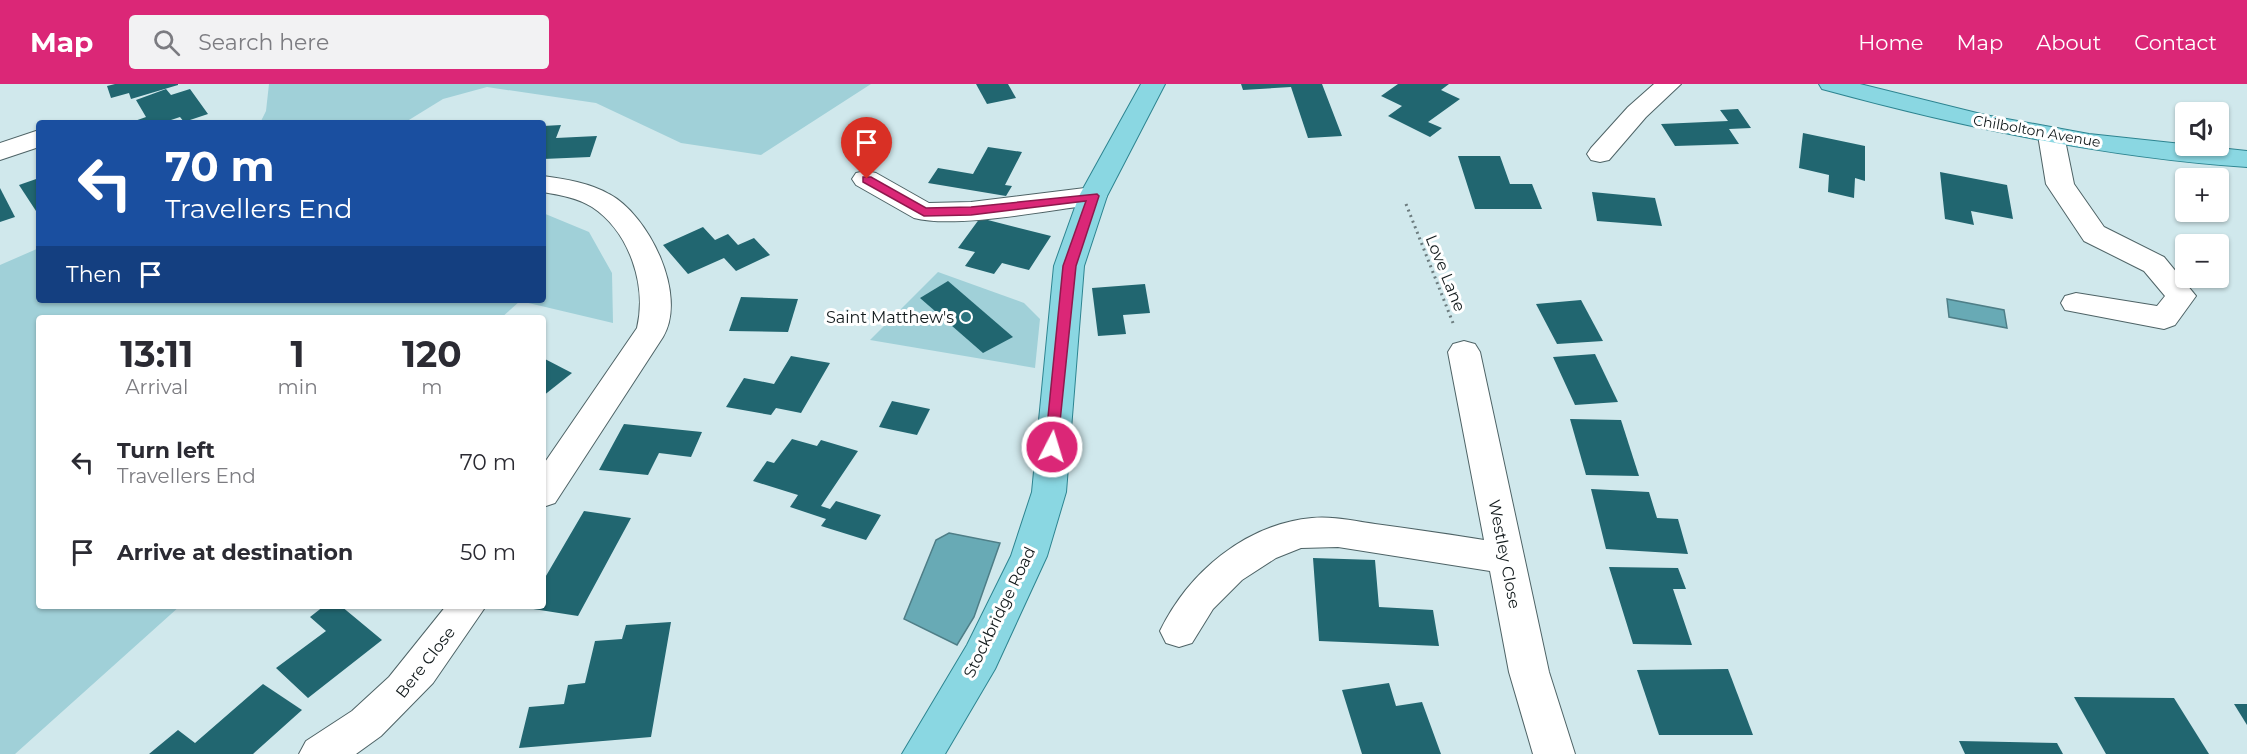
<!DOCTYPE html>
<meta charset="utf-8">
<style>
body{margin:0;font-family:Montserrat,sans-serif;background:#f2f2f3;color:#2b2b33;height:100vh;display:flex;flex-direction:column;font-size:22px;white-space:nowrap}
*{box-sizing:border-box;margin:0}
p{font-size:20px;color:#7c7c81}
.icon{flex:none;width:33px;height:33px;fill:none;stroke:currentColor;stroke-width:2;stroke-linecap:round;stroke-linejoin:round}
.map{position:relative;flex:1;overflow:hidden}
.panel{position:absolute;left:36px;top:231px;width:510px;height:294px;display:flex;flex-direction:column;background:#fff;border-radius:6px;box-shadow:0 2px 4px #0004}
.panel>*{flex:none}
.top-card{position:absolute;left:36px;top:36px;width:510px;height:183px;border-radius:6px;box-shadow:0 2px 4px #0004;background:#1a4fa0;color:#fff;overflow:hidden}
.fabs{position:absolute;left:2175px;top:18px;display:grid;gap:12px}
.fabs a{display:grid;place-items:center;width:54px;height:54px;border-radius:6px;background:#fff;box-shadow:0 2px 4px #0004;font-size:30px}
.pin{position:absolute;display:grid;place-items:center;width:51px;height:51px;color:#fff;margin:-62px -26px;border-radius:50% 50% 50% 0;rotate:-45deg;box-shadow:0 0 6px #0007}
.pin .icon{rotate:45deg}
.me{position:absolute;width:66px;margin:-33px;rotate:5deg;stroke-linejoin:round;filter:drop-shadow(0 0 4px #0008)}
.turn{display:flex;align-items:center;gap:21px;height:126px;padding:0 30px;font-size:27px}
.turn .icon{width:78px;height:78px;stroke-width:2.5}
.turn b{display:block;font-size:42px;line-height:51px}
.then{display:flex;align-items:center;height:57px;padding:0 30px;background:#0003;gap:12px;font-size:22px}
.eta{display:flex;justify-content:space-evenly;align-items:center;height:102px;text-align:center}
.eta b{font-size:36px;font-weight:700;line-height:42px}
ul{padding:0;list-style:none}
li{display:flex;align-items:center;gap:18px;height:90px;padding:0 30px}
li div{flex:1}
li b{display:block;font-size:22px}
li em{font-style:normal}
header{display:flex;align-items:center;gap:36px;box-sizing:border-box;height:84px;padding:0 30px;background:#db2777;color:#fff}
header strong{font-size:28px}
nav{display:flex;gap:33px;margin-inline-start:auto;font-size:21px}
.search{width:420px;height:54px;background:#f2f2f3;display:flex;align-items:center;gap:15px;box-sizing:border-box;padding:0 21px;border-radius:6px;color:#7c7c81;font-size:22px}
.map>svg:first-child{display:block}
.green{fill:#a0d0d8}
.water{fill:#68aab5;stroke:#4e7e87;stroke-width:1.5}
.building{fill:#216670}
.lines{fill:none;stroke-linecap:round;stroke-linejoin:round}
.minor-casing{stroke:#4e6366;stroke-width:2}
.major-casing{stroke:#2d8490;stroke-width:2}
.path{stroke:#6c7c7f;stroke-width:3;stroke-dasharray:2 4;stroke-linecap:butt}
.minor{fill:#fff;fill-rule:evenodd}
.major{fill:#8ad7e2;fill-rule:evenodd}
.route{fill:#db2777;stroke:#8e194d;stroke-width:1.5}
.poi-dot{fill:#2d757f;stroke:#fff;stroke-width:2}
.labels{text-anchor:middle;stroke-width:6;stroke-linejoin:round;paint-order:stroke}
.far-street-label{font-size:14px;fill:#11191b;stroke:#fff}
.street-label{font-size:16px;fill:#11191b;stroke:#fff}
.poi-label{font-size:16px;fill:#11191b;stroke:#fff;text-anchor:end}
</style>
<header>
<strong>Map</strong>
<div class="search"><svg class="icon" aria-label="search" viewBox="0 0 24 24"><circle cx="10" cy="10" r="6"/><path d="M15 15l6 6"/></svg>Search here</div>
<nav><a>Home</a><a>Map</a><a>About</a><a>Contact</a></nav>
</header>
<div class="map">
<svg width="2247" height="670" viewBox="0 0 2247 670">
<rect width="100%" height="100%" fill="#d0e8ec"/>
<g class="green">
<path d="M269,0h602l-110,71 -80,-12 -85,-40 -109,-16 -44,12 -39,24h-144l6,-12z"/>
<path d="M543,129l46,19 23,41 1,50 -93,-22 -19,17h-462v288h141l-165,148h-15v-489l39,-17v52h504z"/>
<path d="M938,188l86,31 16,16 -5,49 -165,-28z"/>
</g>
<g class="water">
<path d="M1947,215l57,11 3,18 -58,-11z"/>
<path d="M949,449l51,10 -26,74 -17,28 -53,-26 32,-79z"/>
</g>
<g class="building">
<path d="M115,0h63v1l-47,14 -2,-6 -18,5 -4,-12z"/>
<path d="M976,0h32l8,14 -29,6z"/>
<path d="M1241,0h81l20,52 -34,2 -17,-51 -48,3z"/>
<path d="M1398,0h51l-8,6 19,9 -32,23 14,6 -12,9 -42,-21 14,-10 -21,-10z"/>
<path d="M166,5l5,6 19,-6 18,25 -24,8 -4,-5 -18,6h-33l17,-6 -10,-17z"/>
<path d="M1738,25l13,19 -22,1 10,15 -64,2 -14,-22 67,-3 -8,-11z"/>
<path d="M561,41l-5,13 41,-2 -7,21 -47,2v-33z"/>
<path d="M1803,49l62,13v35l-10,-3 -1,20 -26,-6 1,-17 -30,-7z"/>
<path d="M988,63l34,5 -17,33 7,1 -6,10 -78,-13 10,-15 35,6z"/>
<path d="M1458,72h42l10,28h22l10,25h-67z"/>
<path d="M1940,88l67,13 6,34 -42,-8 3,14 -29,-6z"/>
<path d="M39,94v32l-3,1 -17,-26z"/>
<path d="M0,104l15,29 -15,5z"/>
<path d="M1592,108l63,6 7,28 -65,-5z"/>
<path d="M980,134l71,18 -22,34 -27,-7 -8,11 -29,-8 10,-14 -17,-4z"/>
<path d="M703,143l12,13 13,-6 10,11 16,-7 16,17 -34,16 -12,-13 -36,16 -25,-29z"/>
<path d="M948,197l65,56 -30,16 -63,-55z"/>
<path d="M1145,200l5,29 -27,2 3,19 -28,2 -6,-48z"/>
<path d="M741,213l57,2 -10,33 -59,-1z"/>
<path d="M1581,216l22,41 -46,3 -21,-40z"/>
<path d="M1595,270l23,48 -43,3 -22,-48z"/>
<path d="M791,272l39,7 -29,50 -25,-5 -5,7 -45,-8 18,-29 30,6z"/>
<path d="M543,274l29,15 -29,23z"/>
<path d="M892,317l38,8 -13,26 -38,-8z"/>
<path d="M1570,335l51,1 18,56 -53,-1z"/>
<path d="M624,340l78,8 -11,25 -32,-4 -11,22 -49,-5z"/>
<path d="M792,355l25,7 4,-6 37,11 -37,55 9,3 6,-8 45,14 -15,25 -45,-14 5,-7 -36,-12 8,-12 -45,-14 14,-20 7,2z"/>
<path d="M1591,405l58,3 8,26 21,1 10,35 -82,-5z"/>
<path d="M584,427l47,7 -53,98 -51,-8 2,-2h14v-25z"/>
<path d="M1313,474l62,2 4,47 54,3 6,36 -120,-5z"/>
<path d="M1609,483l69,1 8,21h-13l19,56 -59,-1z"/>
<path d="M324,522h17l41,34 -74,58 -32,-30 50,-37 -16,-14z"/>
<path d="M671,538l-20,115 -132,11 10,-41 35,-3 4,-19 17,-2 10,-42 27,-2 4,-14z"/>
<path d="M1728,585l25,66h-94l-22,-65z"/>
<path d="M1389,599l7,23 26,-4 19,52h-79l-20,-64z"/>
<path d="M263,600l39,26 -49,44h-104l29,-24 17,13z"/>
<path d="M2074,613l100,1 35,56h-103z"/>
<path d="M2234,620h13v21z"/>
<path d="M1959,657l98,2 6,11h-98z"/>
</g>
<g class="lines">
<defs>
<g id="minor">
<path d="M1654,0h27l-35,33 -37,43 -9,2 -9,-2 -4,-6 4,-6 37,-41z"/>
<path d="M2051,43l9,2 4,6 10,49 30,43 60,30 32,39 -21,29 -11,4 -99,-19 -4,-7 4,-7 11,-3 81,13 8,-10 -21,-25 -60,-30 -38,-57 -8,-49 4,-6z"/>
<path d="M39,46v17l-39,13v-17z"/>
<path d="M866,87l10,2 53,30 42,-1 122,-15 10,3 4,6 -4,6 -10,3c-46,5 -137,24 -179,13l-58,-33 -4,-6 4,-6z"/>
<path d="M543,92c22,3 47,7 66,18 40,21 79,101 54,143l-108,166 -12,4v-42l94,-137c10,-42 -7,-96 -45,-121 -14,-9 -32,-12 -49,-15z"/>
<path d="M1464,257l11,3 5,8 69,320 26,82h-42l-24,-82 -19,-101 -152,-24 -37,1 -25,10 -34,22 -29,29 -21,34 -13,4 -13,-4 -6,-12c28,-58 85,-107 152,-113 21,-2 42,3 63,6 37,5 73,10 109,16l-36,-188 5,-8z"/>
<path d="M446,522h40l-53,77 -52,53 -25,18h-57l7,-13 46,-30 37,-34z"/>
</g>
<g id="major">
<path d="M1141,0h24l-58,112 -23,70 -18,226 -19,64 -52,113 -50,85h-43l65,-109 44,-89 21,-64 22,-226 25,-70z"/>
<path d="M1819,0h41l125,31 104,19 158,17v16c-145,-10 -285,-40 -425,-78z"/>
</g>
</defs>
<use href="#minor" class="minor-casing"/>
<use href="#major" class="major-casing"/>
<path class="path" d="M1406,120l47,119"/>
<use href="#minor" class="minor"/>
<use href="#major" class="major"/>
</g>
<path class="route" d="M863,93h8l55,31 45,-1 126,-13 2,2 -23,70 -19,185h-10l-2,-4 18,-181 23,-65 -115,14 -47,1 -61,-34z"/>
<circle class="poi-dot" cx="966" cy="233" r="6"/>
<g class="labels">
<g class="far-street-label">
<text transform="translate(2037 47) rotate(10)" y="5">Chilbolton Avenue</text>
</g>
<g class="street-label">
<text transform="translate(1446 189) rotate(68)" y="6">Love Lane</text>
<text transform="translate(1505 470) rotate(79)" y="6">Westley Close</text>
<text transform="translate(999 528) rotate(-64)" y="6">Stockbridge Road</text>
<text transform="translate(425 578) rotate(-52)" y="6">Bere Close</text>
</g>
<g class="poi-label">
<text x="954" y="239">Saint Matthew's</text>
</g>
</g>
</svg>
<div class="fabs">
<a><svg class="icon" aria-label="sound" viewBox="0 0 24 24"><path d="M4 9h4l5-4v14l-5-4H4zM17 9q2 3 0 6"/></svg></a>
<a>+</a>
<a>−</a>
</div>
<div class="pin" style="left:867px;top:95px;background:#d93025"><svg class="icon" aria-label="arrive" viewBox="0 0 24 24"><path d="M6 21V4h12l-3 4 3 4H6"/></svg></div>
<svg class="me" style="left:1052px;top:363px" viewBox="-20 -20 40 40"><circle r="17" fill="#db2777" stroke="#fff" stroke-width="3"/><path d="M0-11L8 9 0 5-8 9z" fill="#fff"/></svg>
<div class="top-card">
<div class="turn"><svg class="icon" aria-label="left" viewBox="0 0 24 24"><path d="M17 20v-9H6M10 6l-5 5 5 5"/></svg><div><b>70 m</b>Travellers End</div></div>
<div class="then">Then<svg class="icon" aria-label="arrive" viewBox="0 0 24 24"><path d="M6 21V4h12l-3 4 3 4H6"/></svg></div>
</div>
<section class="panel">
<div class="eta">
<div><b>13:11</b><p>Arrival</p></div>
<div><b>1</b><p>min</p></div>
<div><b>120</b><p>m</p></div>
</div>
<ul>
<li><svg class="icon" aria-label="left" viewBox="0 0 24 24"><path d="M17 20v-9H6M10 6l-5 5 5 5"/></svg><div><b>Turn left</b><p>Travellers End</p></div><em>70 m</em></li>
<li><svg class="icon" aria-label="arrive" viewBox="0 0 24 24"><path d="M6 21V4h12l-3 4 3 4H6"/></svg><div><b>Arrive at destination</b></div><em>50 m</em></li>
</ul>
</section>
</div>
